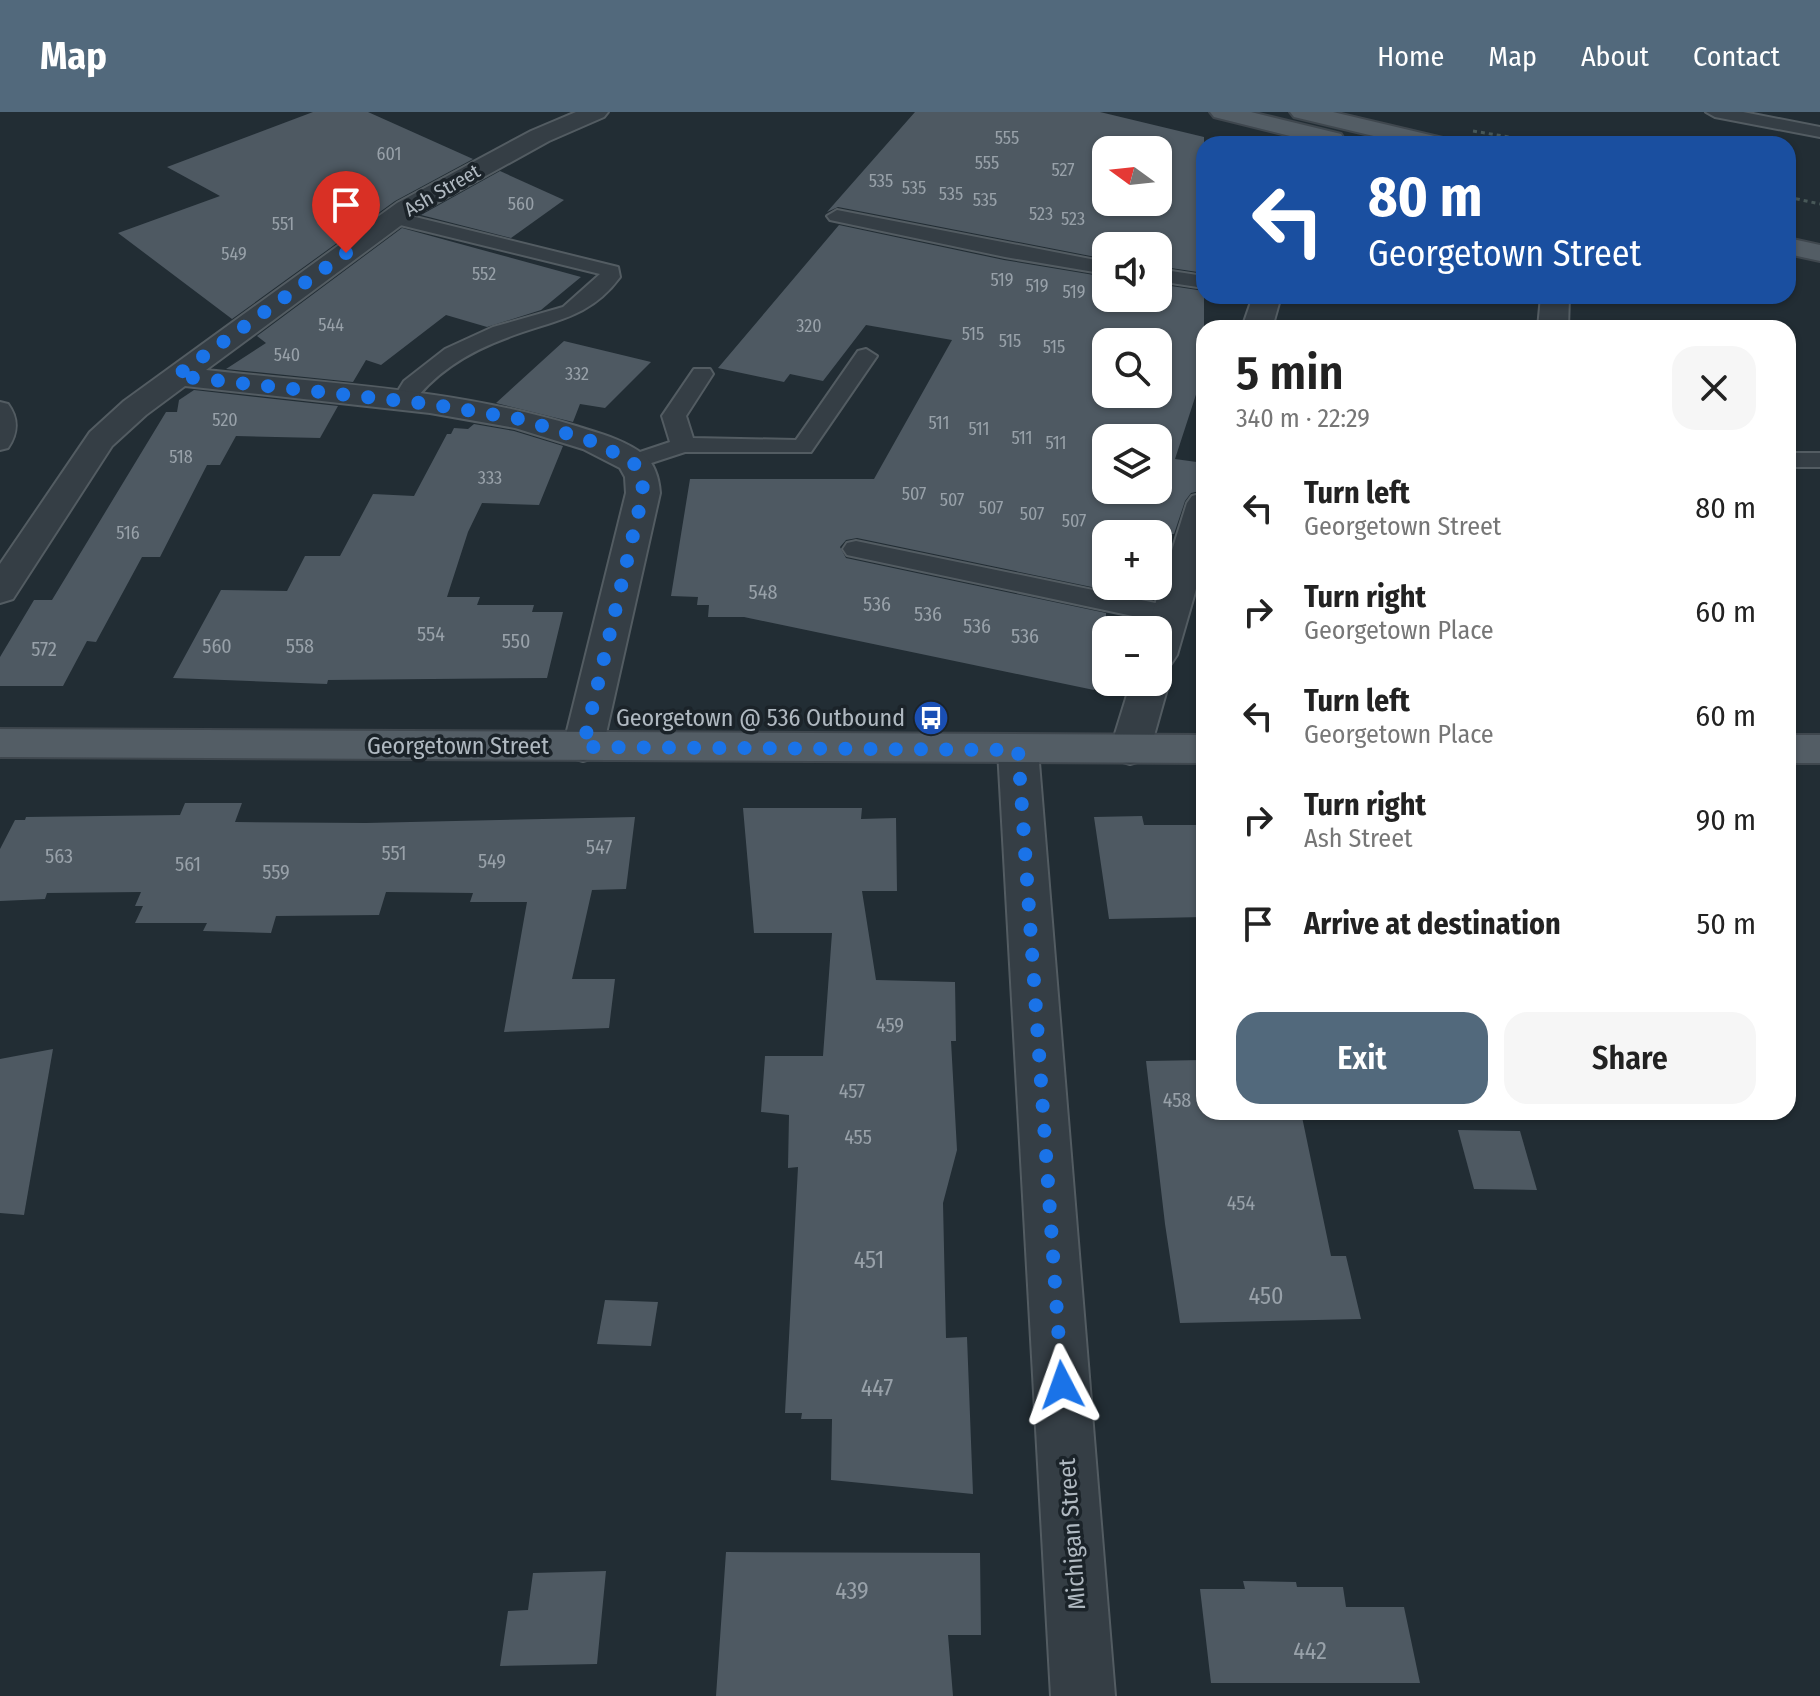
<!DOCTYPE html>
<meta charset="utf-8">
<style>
body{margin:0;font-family:"Fira Sans Condensed",sans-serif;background:#f6f6f6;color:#222;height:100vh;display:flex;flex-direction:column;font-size:30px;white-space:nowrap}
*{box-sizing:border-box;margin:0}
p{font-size:26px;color:#767676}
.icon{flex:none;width:44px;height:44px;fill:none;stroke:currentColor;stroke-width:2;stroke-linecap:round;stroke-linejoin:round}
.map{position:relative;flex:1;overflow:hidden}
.sheet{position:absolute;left:1196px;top:208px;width:600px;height:800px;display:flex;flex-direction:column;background:#fff;border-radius:24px;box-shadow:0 2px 6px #0004}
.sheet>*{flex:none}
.top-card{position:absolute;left:1196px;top:24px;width:600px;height:168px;border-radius:24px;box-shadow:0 2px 6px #0004;background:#1a4fa0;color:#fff;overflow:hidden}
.needle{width:52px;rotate:285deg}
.tools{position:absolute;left:1092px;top:24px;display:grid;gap:16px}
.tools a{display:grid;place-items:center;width:80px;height:80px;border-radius:16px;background:#fff;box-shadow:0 2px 6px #0004;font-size:40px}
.pin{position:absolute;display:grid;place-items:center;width:68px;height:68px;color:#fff;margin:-82px -34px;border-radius:50% 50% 50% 0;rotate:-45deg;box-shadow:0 0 8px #0007}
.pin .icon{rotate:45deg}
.me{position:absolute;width:88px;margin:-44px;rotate:356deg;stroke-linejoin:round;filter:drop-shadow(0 0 6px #0008)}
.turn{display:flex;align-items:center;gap:28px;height:168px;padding:0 40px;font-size:36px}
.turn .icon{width:104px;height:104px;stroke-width:2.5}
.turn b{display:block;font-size:56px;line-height:68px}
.round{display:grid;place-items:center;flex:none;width:84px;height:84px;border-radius:24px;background:#f6f6f6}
.overview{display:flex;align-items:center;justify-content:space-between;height:136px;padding:0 40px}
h1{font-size:48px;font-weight:600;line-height:60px}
.primary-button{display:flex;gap:16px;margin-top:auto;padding:16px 40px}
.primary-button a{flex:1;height:92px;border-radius:24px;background:#52697c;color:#fff;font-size:32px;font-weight:600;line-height:92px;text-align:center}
.primary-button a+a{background:#f6f6f6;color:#222}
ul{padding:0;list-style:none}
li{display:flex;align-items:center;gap:24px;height:104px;padding:0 40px}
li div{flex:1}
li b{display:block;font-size:30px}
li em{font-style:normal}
header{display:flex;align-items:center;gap:48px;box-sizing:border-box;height:112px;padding:0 40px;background:#52697c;color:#fff}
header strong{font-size:38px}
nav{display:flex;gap:44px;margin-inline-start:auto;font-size:28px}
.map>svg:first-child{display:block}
.building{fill:#4e5962;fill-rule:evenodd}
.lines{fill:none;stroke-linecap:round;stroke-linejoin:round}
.lane-casing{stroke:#535c62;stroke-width:4}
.street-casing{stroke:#535c62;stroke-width:4}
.primary-casing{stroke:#3f474e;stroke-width:4}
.path{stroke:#485858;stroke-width:3;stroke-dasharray:4 4;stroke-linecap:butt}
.lane{fill:#353e45;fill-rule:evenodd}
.street{fill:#353e45;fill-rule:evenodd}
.primary{fill:#535d65;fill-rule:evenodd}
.route{stroke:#1a73e8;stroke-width:14;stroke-dasharray:0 25.2}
.labels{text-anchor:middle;stroke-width:7;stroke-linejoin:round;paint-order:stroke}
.far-number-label{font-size:18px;fill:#98a1a9}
.far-street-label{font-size:20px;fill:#b0b9c1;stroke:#1b2329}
.number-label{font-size:20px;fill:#98a1a9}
.poi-label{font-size:24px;fill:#b0b9c1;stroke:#1b2329;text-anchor:end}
.street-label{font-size:24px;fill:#b0b9c1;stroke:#1b2329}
.near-number-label{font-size:24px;fill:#98a1a9}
</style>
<header>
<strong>Map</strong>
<nav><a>Home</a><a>Map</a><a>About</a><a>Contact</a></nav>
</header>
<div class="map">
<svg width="1820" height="1584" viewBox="0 0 1820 1584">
<rect width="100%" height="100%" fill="#222d34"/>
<g class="building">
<path d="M313,0h55l105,47 -78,42 -163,118 -114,-86 102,-37 -53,-29z"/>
<path d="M915,0h185l104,25v136l-46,-7v-20h-52v13l-268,-52 -11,5zM1106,38h52v52h-52z"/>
<path d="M500,59l64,29 -53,38 -90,-23z"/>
<path d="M839,113l165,35 102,17v21h52v-14l46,7v79l-29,89 29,4v27l-13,3 -6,8 -11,33h-68v56l-249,-52 -11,2 -6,7 6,11 260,55v42l-12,35 -350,-73h-36l1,-12h-12l1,-8 -27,-1 19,-117h184l78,-139 -86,-15 -43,56 -33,-7 -6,8 -66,-14zM1106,230h52v52h-52zM1106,326h52v52h-52z"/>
<path d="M402,116l179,49 -40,33 -54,17 -41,-12 -65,50 -15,-5 -13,22 -127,-13 40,-26 -9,-7z"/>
<path d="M564,229l87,21 -46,46 -25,-4 -7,18 -77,-19z"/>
<path d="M194,278l144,16 -18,32 -84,-2 -16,29h-13l-47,92h-18l-46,85 -9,-1 -24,45h-63v-29l34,-57h18l114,-188h11l2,-12z"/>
<path d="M474,312l40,7 49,15 -24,59 -57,-2 -14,29 -21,65h33l-3,8h57l-2,7h31l-16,66 -219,2 -1,4 -154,-6 48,-88 66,1 18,-35h35l33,-62 41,2 33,-62h4l3,-6 14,1z"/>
<path d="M185,691h57l-7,19 131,1 269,-6 -9,72 -34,1 -20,89h43l-6,49 -105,4 23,-130h-57l3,-9 -87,-1 -7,23 -103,1 -5,17 -68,-2 4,-8h-72l8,-17h-8l6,-14 -94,1 -2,6 -45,2v-52l15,-29h10l1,-3 154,-2z"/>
<path d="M743,696h119l-1,11 35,-1 1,73h-35l14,89 79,2 1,59h-5l6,109 -14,53 3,135 21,-1 6,157 -142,-14 1,-61h-31l1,-6h-17l13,-246 -10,1 1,-53 -28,-3 4,-56h58l9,-123h-78z"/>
<path d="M1142,704l2,9h60v92l-95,2 -15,-102z"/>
<path d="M53,937l-29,166 -24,-2v-154z"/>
<path d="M1204,948v52h97l30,144h15l15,63 -181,4 -15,-99 -19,-163z"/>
<path d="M1458,1018l62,1 17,59 -63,-1z"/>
<path d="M605,1188l53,2 -7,44 -54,-2z"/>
<path d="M726,1440l254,1 1,82h-33l5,61h-237z"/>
<path d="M606,1459l-9,93 -97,2 8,-55 20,-1 5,-37z"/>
<path d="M1243,1469l53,1 1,5h46l3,20h58l16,76h-209l-11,-94h45z"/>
</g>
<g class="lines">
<defs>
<g id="lane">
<path d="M1706,0h37l77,15v10l-105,-20z"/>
<path d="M837,98l269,52v12l-101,-17 -175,-37 -3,-4z"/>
<path d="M395,100l223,55 2,10c-31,42 -67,43 -111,60 -39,14 -76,36 -99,70h-16l-3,-5 13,-21 41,-32 48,-22 70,-20 37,-33 -212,-52 -3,-4 3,-4z"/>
<path d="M1158,157l46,7v12l-46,-7z"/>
<path d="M866,237l11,7 -66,96h-126l-52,17 -8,-2 -4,-5 4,-5 45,-15 -8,-26 32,-47h16l3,5 -27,42 7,22 103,2 62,-89z"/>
<path d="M0,290l8,2c11,15 10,29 0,44l-8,2z"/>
<rect x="1788" y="341" width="32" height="14"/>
<path d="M856,429l314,65 9,3 4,6 -4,6 -9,3 -323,-69 -4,-6 4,-6z"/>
</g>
<g id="street">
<path d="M576,0h32l-4,5 -55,24 -134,74 -209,155c124,14 251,19 370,56 22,7 50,14 68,29 11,9 15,24 16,38l-57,254 -6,10 -14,4 -14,-4 -6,-10 63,-254 -1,-16 -5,-9 -37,-19 -68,-21 -85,-15 -245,-27 -39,29 -34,31 -99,153 -13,4v-39l90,-132 34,-31 273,-198 134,-72z"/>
<path d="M1253,184h28l-9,32h-30z"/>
<path d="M1541,184h28l-1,32h-30z"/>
<path d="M1204,381v68l-27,94 -6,9 -13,4v-38h-11l40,-127 5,-7z"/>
<path d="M1158,559l6,2 5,9 -19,68 -6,10 -14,4 -14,-4 -6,-10 21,-68h27z"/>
<path d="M1018,624l14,4 6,10 77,946h-64l-53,-946 6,-10z"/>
</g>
<g id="primary">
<path d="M1210,0h41l90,22 3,5 -3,5h-19l-108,-27z"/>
<path d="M1290,0h43l114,27 3,5h-43l-113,-27z"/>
<path d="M1788,126l32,7v16l-32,-7z"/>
<path d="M0,617l1204,6v28l-1204,-6z"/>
<rect x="1788" y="623" width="32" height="28"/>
</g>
</defs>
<use href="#lane" class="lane-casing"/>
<use href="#street" class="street-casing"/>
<use href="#primary" class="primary-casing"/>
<g class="path">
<path d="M1473,19l78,13"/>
<path d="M1788,85l32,7"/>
</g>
<use href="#lane" class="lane"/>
<use href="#street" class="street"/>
<use href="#primary" class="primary"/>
</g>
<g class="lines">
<path class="route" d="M346,141l-170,123 254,28 90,15 74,23 39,20 9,15 1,16 -60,254 435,3 44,635"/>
</g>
<defs>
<symbol id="bus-disc" viewBox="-11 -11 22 22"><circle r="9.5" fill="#1a4fb4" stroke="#1b2329"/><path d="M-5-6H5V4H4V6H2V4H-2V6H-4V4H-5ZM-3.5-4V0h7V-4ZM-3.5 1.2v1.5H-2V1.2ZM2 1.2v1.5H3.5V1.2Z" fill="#fff"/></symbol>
</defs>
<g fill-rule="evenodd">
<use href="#bus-disc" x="911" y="586" width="40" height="40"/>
</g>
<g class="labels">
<g class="far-number-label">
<text x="1007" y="32">555</text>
<text x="389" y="48">601</text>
<text x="987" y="57">555</text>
<text x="1063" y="64">527</text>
<text x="881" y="75">535</text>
<text x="914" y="82">535</text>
<text x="951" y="88">535</text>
<text x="985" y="94">535</text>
<text x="521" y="98">560</text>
<text x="1041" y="108">523</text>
<text x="1073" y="113">523</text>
<text x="283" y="118">551</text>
<text x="234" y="148">549</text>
<text x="484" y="168">552</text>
<text x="1002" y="174">519</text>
<text x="1037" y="180">519</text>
<text x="1074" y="186">519</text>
<text x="331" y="219">544</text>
<text x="809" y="220">320</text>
<text x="973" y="228">515</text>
<text x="1010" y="235">515</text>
<text x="1054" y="241">515</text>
<text x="287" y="249">540</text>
<text x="577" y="268">332</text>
<text x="225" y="314">520</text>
<text x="939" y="317">511</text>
<text x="979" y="323">511</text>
<text x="1022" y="332">511</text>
<text x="1056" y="337">511</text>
<text x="181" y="351">518</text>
<text x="490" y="372">333</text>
<text x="914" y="388">507</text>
<text x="952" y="394">507</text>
<text x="991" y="402">507</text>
<text x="1032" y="408">507</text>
<text x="1074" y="415">507</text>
<text x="128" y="427">516</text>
</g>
<g class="far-street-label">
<text transform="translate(442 78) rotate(-30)" y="7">Ash Street</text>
</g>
<g class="number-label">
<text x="763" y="487">548</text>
<text x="877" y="499">536</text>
<text x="928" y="509">536</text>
<text x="977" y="521">536</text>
<text x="431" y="529">554</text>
<text x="1025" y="531">536</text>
<text x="516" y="536">550</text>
<text x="217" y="541">560</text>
<text x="300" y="541">558</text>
<text x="44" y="544">572</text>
<text x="599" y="742">547</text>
<text x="394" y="748">551</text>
<text x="59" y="751">563</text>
<text x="492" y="756">549</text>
<text x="188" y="759">561</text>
<text x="276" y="767">559</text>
<text x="890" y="920">459</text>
<text x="852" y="986">457</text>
<text x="1177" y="995">458</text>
<text x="858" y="1032">455</text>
<text x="1241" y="1098">454</text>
</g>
<g class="poi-label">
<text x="905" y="614">Georgetown @ 536 Outbound</text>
</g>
<g class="street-label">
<text x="458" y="642">Georgetown Street</text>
<text transform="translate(1072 1422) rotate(-94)" y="8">Michigan Street</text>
</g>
<g class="near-number-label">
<text x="869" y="1156">451</text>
<text x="1266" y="1192">450</text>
<text x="877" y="1284">447</text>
<text x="852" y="1487">439</text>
<text x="1310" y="1547">442</text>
</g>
</g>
</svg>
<div class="tools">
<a><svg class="needle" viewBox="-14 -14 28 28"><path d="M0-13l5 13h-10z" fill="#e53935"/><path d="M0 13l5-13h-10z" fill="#767676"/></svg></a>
<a><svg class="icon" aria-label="sound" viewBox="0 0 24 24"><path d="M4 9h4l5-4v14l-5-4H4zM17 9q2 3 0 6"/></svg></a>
<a><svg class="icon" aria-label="search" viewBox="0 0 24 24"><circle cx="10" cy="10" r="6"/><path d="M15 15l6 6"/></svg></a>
<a><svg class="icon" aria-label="layers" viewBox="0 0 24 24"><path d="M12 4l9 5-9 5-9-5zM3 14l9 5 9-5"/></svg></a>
<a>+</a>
<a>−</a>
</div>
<div class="pin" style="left:346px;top:141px;background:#d93025"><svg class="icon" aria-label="arrive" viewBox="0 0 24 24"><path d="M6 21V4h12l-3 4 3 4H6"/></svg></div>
<svg class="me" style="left:1062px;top:1273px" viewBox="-20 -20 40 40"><path d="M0-17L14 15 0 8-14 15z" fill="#1a73e8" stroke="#fff" stroke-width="4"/></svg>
<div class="top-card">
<div class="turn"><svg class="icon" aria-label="left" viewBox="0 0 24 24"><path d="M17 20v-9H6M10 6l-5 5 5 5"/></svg><div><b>80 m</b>Georgetown Street</div></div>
</div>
<section class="sheet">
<div class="overview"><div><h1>5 min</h1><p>340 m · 22:29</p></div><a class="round"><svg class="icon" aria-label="close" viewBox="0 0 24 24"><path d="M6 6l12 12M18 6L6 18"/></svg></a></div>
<ul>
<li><svg class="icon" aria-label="left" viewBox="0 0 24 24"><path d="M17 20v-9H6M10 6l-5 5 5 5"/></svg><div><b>Turn left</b><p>Georgetown Street</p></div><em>80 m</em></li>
<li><svg class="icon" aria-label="right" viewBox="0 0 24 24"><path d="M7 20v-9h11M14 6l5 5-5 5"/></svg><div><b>Turn right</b><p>Georgetown Place</p></div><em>60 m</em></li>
<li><svg class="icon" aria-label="left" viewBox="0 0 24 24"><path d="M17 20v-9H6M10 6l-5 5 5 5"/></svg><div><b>Turn left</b><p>Georgetown Place</p></div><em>60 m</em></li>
<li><svg class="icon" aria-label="right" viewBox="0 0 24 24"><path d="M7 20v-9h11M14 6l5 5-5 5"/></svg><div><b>Turn right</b><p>Ash Street</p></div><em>90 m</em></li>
<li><svg class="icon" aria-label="arrive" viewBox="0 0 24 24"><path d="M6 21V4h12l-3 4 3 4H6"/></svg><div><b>Arrive at destination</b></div><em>50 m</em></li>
</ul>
<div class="primary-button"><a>Exit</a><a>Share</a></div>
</section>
</div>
